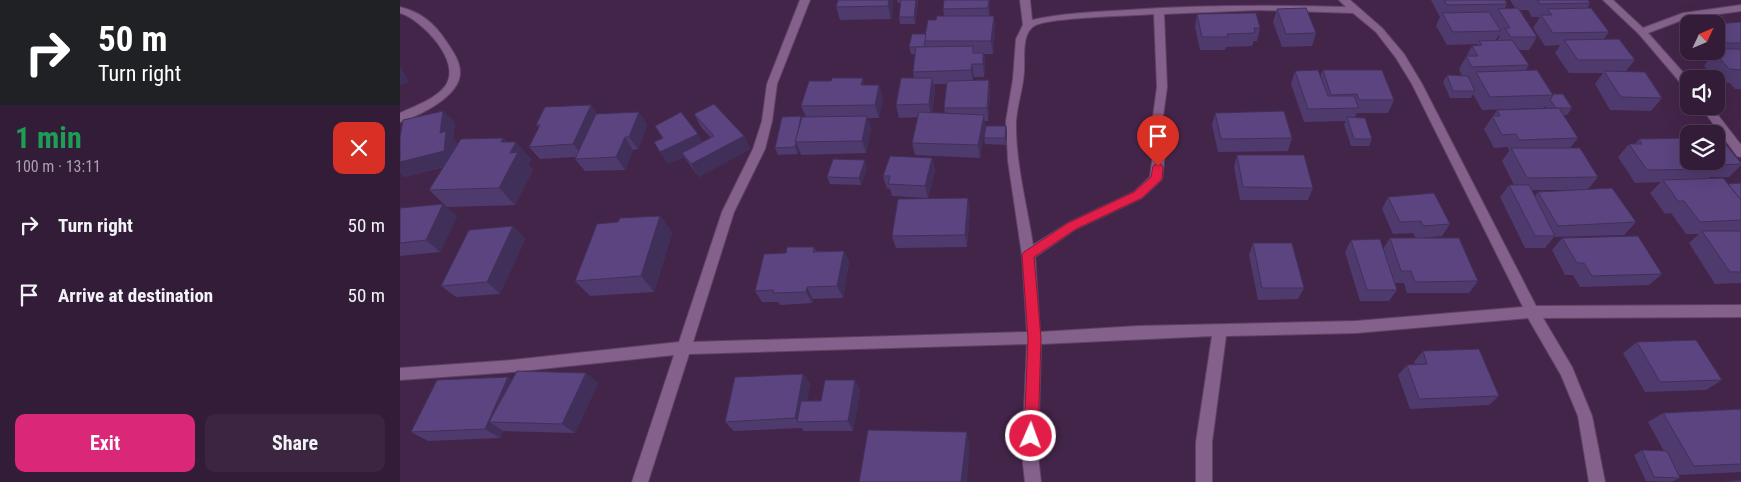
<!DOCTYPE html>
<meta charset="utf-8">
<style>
body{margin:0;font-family:"Roboto Condensed",sans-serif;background:#3b2540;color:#f1f3f6;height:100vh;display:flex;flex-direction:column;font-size:19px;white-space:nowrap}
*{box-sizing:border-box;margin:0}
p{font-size:16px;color:#a9a1ae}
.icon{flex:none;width:28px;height:28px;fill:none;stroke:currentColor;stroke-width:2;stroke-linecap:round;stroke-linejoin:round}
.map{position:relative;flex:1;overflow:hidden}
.drawer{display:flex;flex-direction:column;background:#331c38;width:400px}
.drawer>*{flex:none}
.top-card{background:#202124;color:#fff;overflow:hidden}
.needle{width:32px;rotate:46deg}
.fabs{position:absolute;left:1280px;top:15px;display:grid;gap:10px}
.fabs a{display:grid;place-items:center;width:45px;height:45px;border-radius:10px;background:#331c38;box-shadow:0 5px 20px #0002,0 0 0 1px #4e3a53;font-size:25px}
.pin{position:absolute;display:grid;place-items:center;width:42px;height:42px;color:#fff;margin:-51px -21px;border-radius:50% 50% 50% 0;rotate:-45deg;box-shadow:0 0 5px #0007}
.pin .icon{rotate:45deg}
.me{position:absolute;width:55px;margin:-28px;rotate:2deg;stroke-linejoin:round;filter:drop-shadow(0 0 4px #0008)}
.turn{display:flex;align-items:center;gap:18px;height:105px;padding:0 15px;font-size:22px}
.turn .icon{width:65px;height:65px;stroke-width:2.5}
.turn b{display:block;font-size:35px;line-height:42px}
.round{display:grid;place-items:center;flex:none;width:52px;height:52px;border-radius:10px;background:#3b2540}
.summary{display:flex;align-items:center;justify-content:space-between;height:85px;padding:0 15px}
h1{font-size:30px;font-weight:700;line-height:38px;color:#1e9e55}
.cta{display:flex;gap:10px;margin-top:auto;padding:10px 15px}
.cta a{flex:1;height:58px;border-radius:10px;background:#db2777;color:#fff;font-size:20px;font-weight:700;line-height:58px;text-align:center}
.cta a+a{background:#3b2540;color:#f1f3f6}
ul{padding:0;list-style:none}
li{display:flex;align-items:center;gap:15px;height:70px;padding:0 15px}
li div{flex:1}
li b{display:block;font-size:19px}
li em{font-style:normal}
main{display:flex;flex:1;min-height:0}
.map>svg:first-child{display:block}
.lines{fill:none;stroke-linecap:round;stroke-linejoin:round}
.minor-casing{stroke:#5f4364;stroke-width:2}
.minor{fill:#84618b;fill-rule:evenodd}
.wall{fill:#4e3a6d;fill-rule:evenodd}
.shaded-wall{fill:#403059}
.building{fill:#5b447f;stroke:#403059}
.route{fill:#e11d48;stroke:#92132f}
</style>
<main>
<section class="drawer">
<div class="top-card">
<div class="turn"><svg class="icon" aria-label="right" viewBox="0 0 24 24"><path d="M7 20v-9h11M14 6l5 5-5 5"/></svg><div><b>50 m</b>Turn right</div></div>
</div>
<div class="summary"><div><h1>1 min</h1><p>100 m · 13:11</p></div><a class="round" style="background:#d93025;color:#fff"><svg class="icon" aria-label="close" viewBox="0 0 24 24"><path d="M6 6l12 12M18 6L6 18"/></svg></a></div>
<ul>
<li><svg class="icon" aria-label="right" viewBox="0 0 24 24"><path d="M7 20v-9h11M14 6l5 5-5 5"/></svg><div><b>Turn right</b></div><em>50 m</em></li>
<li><svg class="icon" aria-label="arrive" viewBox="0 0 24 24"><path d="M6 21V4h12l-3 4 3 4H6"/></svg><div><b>Arrive at destination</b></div><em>50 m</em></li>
</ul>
<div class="cta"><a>Exit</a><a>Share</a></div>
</section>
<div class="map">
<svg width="1341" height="482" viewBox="0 0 1341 482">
<rect width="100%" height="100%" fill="#44254a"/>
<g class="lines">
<defs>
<g id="minor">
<path d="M400,0h10l-33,84 -5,37 -7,28 -31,63 -41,130 334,-10 -5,-77 -14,-94 -2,-40 7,-42 3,-40 7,-14 -3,-25h10l2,20c31,-7 64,-8 96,-10 73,-5 145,-5 218,-3l-7,-7h11l32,28 22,26 18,30 114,222 205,-1v12l-198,1 29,49 20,49 13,66h-16l-11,-66 -17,-41 -33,-57 -172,15 -130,3 -14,106v40h-16v-40l16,-106 -171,8 -3,111 3,27h-16l-3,-27 5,-111 -338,10 -41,128h-16l42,-127 -162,17 -112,8v-12l112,-8 167,-18 43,-130 31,-63 9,-28 5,-37zM859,10l94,3 23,19 20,26 16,26 111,223 -167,14 -218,5 -98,6 -5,-75 41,-28 66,-31 20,-19 3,-25 -3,-30 5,-37 -3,-73zM754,14l3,73 -5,37 1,30 -3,23 -16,15 -66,31 -35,22c-6,-40 -18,-83 -17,-124 1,-16 7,-32 8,-49 1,-13 -3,-38 10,-46 15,-9 98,-10 120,-12z"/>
<path d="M1203,0h10l30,28 40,-15 58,-8v6l-56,8 -37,14 41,46v10l-4,-1 -46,-54z"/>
<path d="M0,7c21,5 34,16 46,34 6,9 14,20 14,31 1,24 -41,44 -60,50v-9c15,-7 36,-14 46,-28 16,-24 -25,-66 -46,-72z"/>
<path d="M1300,106h11l30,39v12l-4,-1z"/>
</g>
</defs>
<use href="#minor" class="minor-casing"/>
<use href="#minor" class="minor"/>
</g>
<g class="wall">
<path d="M438,0h55l-2,19 -51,1 -4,-13z"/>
<path d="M497,0h21l-3,24h-15l-1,-7 2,-14h-3z"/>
<path d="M1031,0h74l2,4 -2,4h10l-5,-8h78l2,3 -3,6 22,23 -5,7 31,21 -9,11 36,27 -11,13 -41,-1 -15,-26 8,-11h-34l-14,-20 5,-8 -15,1 -12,-18 7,-11h-8l-4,-7h-8l17,27 -8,13h-10l10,15 -4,6 28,23 19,14 -5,7h-4l15,23 -8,10 28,29 -10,12 48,33 -12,13 -70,2 -9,11h-20l-25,-51 9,-12h5l-12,-24 7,-10 -1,-4 -14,1 -10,-19 13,-19 50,-1 -2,-3 -1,2 -62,2 -9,-16 -2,4h-21l-7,-16 4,-7 15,1 -3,-7 13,-23 5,-1v-1l-30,1 -11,-19 4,-9zM1099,35l1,1 -3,5h-2zM1132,190h43l-37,2 -3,4z"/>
<path d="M590,3v13h4l1,13 -2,25h-9l1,12 -1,11h-10l-1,4 16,-1 1,13 -2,28h-4l1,6 -5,31 -65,-3 -3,-12 6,-26 -19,1 -3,-13 18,-27 -1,-6 2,-18h-4l-2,-7 17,-13 10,-14 8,-4 -1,-7zM534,84h13l-3,24 1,5h-13l3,-22z"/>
<path d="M877,9l39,24 -4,13 -30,1 -9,-25z"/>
<path d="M797,14l63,14 -3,13h-3l-2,5 -26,1 -1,3h-25l-5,-23z"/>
<path d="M1341,22v67h-6l-5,-6 -13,-1 -1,-1v-2h-2l-10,-13 7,-10h-6l-5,-5h16v-27z"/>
<path d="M923,70l71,30 -6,13h-31l-2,4 17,22 -3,7h-18l-7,-22 2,-3 -42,1 -13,-38 4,-13 25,5z"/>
<path d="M465,85h14l4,13 -4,20h-12l4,11 -5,24 -65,2 -2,-6 -1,5 -20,1 -3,-7 27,-29 4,-2 -5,-11z"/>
<path d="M191,105l6,9 42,-2 8,13 -9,24 -5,1 -8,20 -40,1 -10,-12 1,-2 -36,2 -11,-12 10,-19 -3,-3z"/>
<path d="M43,111l12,12 -2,16 5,5 45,-6 4,4 24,17 -3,5 5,6 -18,35 -68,2 -18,-17 15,-23 -40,10z"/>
<path d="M815,113l77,25 -4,13 -70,1 -6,-27z"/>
<path d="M294,114l50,22 6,13 -51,28 -15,-20 -16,7 -6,-26 -7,-12 47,16 9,-4 -10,-11z"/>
<path d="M606,126l1,7 -1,12 -21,-1 -1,-6z"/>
<path d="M1239,139l50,22h27l25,2v2l-12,12h-19l-1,1 19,6 13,-1v100l-26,1 -26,-41 10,-9h-13l-15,-21 -6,1 -15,-21 11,-11 -26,1 -17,-26 11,-13h6z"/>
<path d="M837,155l76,33 -5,12h-68l-6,-33z"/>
<path d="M532,158l3,12 -7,28 -36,-2 -2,-7 -3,-1 -4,-12z"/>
<path d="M467,167l-6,18 -31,-1 -3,-7z"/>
<path d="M988,197l62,27 -8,12 -20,2 56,43 -9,12h-62l-3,-10h-10l3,7 -8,11h-29l-15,-49 6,-12 32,9 7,-11h26l-3,-5 -20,1 -11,-25z"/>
<path d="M0,208l57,8 -17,36 -40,4z"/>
<path d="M570,210l-3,37 -71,1 -4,-12z"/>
<path d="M260,216l12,17 -18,59 -64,4 -15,-15 43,-59z"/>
<path d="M113,226l12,13 -25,55 -44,3 -15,-11z"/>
<path d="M1162,238l100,36 -13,11 -69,2 -7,-12h-8l-13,-25z"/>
<path d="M853,243l51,45 -6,11 -40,1 -9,-45z"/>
<path d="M414,247l2,4h28l5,11 -6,36 -30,1 -1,4 -32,2 -2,-3h-16l-7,-11 31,-38z"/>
<path d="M1237,342l85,38 -16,10 -61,2 -22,-39z"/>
<path d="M1023,351l76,45 -10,9 -79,4 -12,-34 9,-10 8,-1 -1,-2z"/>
<path d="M403,374l7,10 -3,17h14l34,-21 5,10 -7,41h-49l-3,-3 -67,3 -9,-9z"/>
<path d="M112,380l86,3 -23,50 -72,-2 -3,7 -72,3 -17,-9z"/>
<path d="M1341,409v63l-63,3 2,3 -9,4 -25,-1 -12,-26 8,-5 22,1 -16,-29 15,-9z"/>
</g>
<g class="shaded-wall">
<path d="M489,0h4l1,1 -3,18 -3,-13z"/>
<path d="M516,0h1l1,4 -3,20 -1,-7z"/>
<path d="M589,0h1v21l-2,-13z"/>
<path d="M594,16l1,13 -2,25 -2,-13z"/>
<path d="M583,53l2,13 -1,11 -1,-13z"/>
<path d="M572,64l2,13 -1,6 -2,-13z"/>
<path d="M0,66l9,16 -9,3z"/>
<path d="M463,78l4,13 -6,-6z"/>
<path d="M532,78l3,13 -4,26 -2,-13z"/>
<path d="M589,80l1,13 -2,28 -1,-13z"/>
<path d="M479,85l4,13 -4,20 -4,-13z"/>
<path d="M191,105l9,13 -17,39 -10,-13z"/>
<path d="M43,111l12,12 -2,16 5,5 -2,19 -52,14 -4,-4v-11l40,-29z"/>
<path d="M239,112l8,13 -9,24 -9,-12z"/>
<path d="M584,115l1,12 -5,31 -2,-13z"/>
<path d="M467,116l4,13 -5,24 -4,-12z"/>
<path d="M606,126l1,7 -1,12 -1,-7z"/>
<path d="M298,134l7,13 -23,6 2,4 -16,7 -8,-12z"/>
<path d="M344,136l6,13 -51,28 -8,-13z"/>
<path d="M225,137l8,13 -8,20 -9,-13z"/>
<path d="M103,138l9,10 4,-6 15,17 -3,5 5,6 -18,35 -16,-17 2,-46z"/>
<path d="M396,142l3,7 -1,5 -3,-7z"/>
<path d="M532,158l3,12 -7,28 -3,-12z"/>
<path d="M465,160l2,7 -6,18 -2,-7z"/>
<path d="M568,198l2,12 -3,37 -2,-12z"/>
<path d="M43,204l14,12 -17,36 -14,-12z"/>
<path d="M260,216l12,17 -18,59 -13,-16z"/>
<path d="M113,226l12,13 -25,55 -13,-12z"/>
<path d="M444,251l5,11 -6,36 -6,-12z"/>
<path d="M407,287l6,12 -1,4 -6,-11z"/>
<path d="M186,373l12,10 -23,50 -13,-9z"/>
<path d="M403,374l7,10 -7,38h-5l-3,-4z"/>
<path d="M108,377l14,10 -33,35 14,9 -3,7 -15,-9z"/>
<path d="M455,380l5,10 -7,41 -5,-10z"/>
<path d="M567,432l3,13 -3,37h-6z"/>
</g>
<g class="building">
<path d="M438,0h51l-1,6 -52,1z"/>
<path d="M501,0h15l-2,17h-15z"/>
<path d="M544,0h45l-1,8 -45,1z"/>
<path d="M1044,0h61l2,4 -60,1z"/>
<path d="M1137,0h51l2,3 -50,1z"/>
<path d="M906,8l10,25 -30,1 -9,-25z"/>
<path d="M1118,8l19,29h-26l-6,-9h5l-12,-19z"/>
<path d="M1191,8l18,24 -56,1 -12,-18h11l-5,-6z"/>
<path d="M1089,12l12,19 -48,1 -11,-19z"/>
<path d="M856,13l4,15h-6l1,5 -28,1 1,3h-26l-5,-23z"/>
<path d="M537,16h57l-3,25h-67l4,-21h8z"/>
<path d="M1341,22v21h-25v-19h-1z"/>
<path d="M512,34h14l-2,13h-15z"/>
<path d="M1219,39l16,21h-57l-14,-20z"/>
<path d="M1112,40l17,25 -57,2 -6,-11h12l-6,-10 10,-1 -3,-4z"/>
<path d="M573,46v7h10v11h-11l-1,6 -58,2 3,-25z"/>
<path d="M1318,49h23v21l-12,-1 -14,-16h7z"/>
<path d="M918,70l10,26h26l5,12 -51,1 -13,-38z"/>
<path d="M923,70h59l12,30h-35l-2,-6 -26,1z"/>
<path d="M1137,70l16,25 -63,2 -14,-25z"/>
<path d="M1204,71l41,1 17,26 -41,-1z"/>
<path d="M1047,75l21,1 7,15h-22z"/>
<path d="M432,78h31l-2,7h18l-4,20 -74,1 8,-25h22z"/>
<path d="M501,78h31l-3,26 -33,1z"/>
<path d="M589,80l-2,28h-43l3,-27z"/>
<path d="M1153,94h10l9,14h-16l-6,-8 3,-5z"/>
<path d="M314,104l30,32 -53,28 -9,-11 32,-17 -20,-22z"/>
<path d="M191,105l-18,39 -44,3 11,-22h-4l9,-18z"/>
<path d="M1159,108l19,30 -59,2 -3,-6 -14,1 -10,-19h8l-3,-6z"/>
<path d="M43,111l-3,22 6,-2 -2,20 -44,11v-24l3,-18z"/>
<path d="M884,111l8,27 -71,1 -6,-26z"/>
<path d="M239,112l-10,25h-4l-9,20 -41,2 21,-45z"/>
<path d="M281,112l17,22 -38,18 -6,-10 9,-4 -8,-12z"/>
<path d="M519,112l65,3 -6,30 -66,-2z"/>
<path d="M401,116l-6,31 -20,1 7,-31z"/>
<path d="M467,116l-5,25 -67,1 7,-25z"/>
<path d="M947,117l18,1 7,21h-18z"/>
<path d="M586,126h20l-1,12h-21z"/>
<path d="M1307,134h10l24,29v1l-23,1 -3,-4h1v-27z"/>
<path d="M103,138l-2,4h15l-6,11 8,-1 -19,36 -70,2 32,-51z"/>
<path d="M1289,138v23h24l6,8 -72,1 -18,-26h13l-3,-5z"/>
<path d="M1111,148h69l18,29 -71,1z"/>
<path d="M837,155h67l9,33 -70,-1z"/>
<path d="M490,156l42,2 -7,28 -37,-2 2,-8h-7z"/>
<path d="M433,159l32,1 -6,18 -32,-1z"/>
<path d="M1323,178l18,22v20l-41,2 -16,-21h-6l-15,-21z"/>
<path d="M1341,183v17l-13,-16z"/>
<path d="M1109,185h20l26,51h-20z"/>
<path d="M1212,188l24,34 -78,4 -20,-34z"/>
<path d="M1034,193l16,31 -27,2 -2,-5 -21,1 -12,-25z"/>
<path d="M568,198l-3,37 -73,1 6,-37z"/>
<path d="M43,204l-17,36 -26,3v-35z"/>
<path d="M260,216l-19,60 -66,5 22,-57 21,-2 2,-4z"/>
<path d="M113,226l-26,56 -46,4 28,-56z"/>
<path d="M1302,231h39v41h-11z"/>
<path d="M1238,236l24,38 -70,2 -8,-13h-7l-15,-25z"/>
<path d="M990,238h69l19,43 -63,1 -4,-11h-10z"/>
<path d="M980,239l17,51h-30l-16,-50z"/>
<path d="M853,243h39l12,45h-42z"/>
<path d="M387,247h27l-1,5 31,-1 -7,35 -30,1 -1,5 -33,1 1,-3 -19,1 9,-37 22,-1z"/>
<path d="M1296,340l26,40 -62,2 -23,-40z"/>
<path d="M1079,349l20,47 -80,3 -12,-34 20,-1 -4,-13z"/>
<path d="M117,371l69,2 -24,51 -73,-2z"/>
<path d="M403,374l-8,44 -70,4 10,-45z"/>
<path d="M108,377l-23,52 -74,3 26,-52z"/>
<path d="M425,380h30l-7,41 -51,1 4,-21h20z"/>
<path d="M1341,409v55l-47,2 -31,-53z"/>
<path d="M468,430l99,2 -6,50h-102z"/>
<path d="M1242,450l25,1 13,27 -26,-1z"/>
<path d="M1341,480v2h-16z"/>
</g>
<path class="route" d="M758,163l5,3 -1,13 -20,19 -66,31 -42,28 7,81 -3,98 -2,4 -5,2 -5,-2 -2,-4 4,-98 -6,-83 2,-3 44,-29 66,-31 17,-15 2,-11z"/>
</svg>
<div class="fabs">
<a><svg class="needle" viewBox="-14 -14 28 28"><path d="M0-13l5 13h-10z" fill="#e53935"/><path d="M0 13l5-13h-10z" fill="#a9a1ae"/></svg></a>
<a><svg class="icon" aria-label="sound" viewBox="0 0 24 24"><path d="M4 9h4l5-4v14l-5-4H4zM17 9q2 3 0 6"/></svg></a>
<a><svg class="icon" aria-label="layers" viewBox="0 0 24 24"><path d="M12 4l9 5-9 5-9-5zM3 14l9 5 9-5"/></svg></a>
</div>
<div class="pin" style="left:758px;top:166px;background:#d93025"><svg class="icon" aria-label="arrive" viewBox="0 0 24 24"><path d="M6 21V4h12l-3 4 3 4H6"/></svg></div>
<svg class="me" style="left:631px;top:436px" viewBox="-20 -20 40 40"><circle r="17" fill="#e11d48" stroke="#fff" stroke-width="3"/><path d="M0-11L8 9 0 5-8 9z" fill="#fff"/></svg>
</div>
</main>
